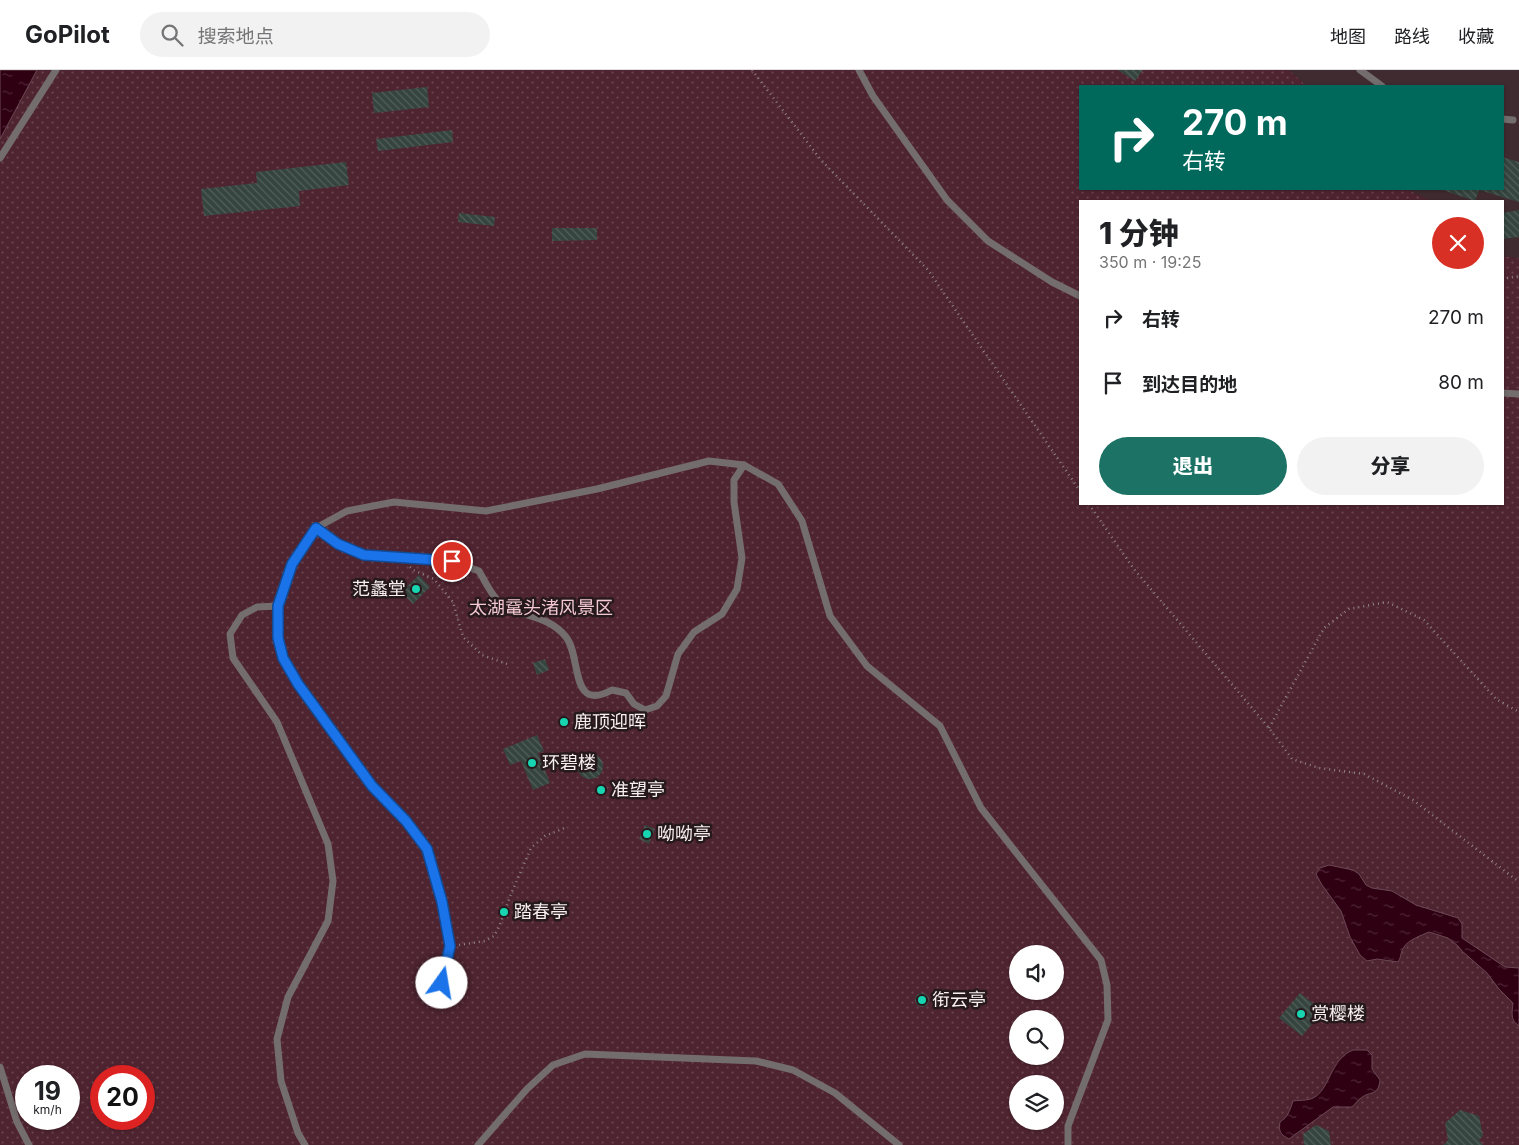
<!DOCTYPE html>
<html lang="zh">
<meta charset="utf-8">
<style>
body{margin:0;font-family:Inter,"Noto Sans SC",sans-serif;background:#f2f2f2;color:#202124;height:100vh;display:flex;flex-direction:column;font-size:19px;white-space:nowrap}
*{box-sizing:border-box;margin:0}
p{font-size:16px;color:#757577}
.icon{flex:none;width:28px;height:28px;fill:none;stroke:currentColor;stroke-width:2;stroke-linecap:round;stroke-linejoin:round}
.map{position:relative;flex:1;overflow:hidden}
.side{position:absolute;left:1079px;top:130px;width:425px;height:305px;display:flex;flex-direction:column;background:#fff;border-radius:0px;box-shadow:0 1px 4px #0004}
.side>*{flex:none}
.banner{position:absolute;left:1079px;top:15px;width:425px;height:105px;border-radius:0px;box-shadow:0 1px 4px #0004;background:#00695c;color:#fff;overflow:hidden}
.buttons{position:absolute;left:1009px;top:875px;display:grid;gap:10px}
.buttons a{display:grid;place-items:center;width:55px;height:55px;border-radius:50%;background:#fff;box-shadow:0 1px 4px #0004;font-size:25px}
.speed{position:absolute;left:15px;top:995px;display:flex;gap:10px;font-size:25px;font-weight:700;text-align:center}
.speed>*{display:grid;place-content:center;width:65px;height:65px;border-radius:50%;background:#fff;box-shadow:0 1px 4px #0004;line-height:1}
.speed small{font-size:12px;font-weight:400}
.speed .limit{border:8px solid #d22;background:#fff;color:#111}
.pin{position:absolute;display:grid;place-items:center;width:42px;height:42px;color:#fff;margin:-21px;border:2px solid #fff;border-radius:50%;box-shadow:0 1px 5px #0007}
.me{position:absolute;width:55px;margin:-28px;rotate:13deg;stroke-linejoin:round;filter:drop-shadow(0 0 4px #0008)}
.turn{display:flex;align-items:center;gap:18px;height:105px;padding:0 20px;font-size:22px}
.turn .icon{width:65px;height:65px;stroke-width:2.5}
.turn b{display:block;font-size:35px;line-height:42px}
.round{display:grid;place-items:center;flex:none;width:52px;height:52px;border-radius:26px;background:#f2f2f2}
.headline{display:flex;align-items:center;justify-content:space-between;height:85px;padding:0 20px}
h1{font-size:30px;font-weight:800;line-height:38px}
.button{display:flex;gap:10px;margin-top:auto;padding:10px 20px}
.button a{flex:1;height:58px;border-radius:30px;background:#1c7264;color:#fff;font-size:20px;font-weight:800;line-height:58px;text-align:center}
.button a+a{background:#f2f2f2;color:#202124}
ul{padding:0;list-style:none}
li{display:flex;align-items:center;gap:15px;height:65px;padding:0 20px}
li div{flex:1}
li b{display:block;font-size:19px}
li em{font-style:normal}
header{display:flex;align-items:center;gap:30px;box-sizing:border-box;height:70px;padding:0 25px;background:#fff;border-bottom:1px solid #e0e0e0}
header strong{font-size:24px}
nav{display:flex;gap:28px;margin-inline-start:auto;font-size:18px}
.search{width:350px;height:45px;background:#f2f2f2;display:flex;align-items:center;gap:12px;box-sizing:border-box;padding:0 18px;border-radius:28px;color:#757577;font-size:19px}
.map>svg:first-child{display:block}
.built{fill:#3f2b30}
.park{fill:url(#park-dots);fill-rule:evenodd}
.water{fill:url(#water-ripples);stroke:#6b4855}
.building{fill:url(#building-back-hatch)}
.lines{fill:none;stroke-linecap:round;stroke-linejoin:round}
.path{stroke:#8f8486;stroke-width:2.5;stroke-dasharray:1 4;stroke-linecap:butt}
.service{stroke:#746d6e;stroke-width:7}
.route-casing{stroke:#114b97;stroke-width:12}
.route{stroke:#1a73e8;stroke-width:9}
.poi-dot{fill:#18d5b2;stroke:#25191c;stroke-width:2}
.labels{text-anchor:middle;stroke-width:5;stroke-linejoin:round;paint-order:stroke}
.poi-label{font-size:18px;fill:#f8eff1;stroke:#25191c;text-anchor:start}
.park-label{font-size:18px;fill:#f4c8d2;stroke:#25191c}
</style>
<header>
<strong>GoPilot</strong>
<div class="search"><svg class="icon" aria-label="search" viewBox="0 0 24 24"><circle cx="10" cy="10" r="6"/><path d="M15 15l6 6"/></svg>搜索地点</div>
<nav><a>地图</a><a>路线</a><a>收藏</a></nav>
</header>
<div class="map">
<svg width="1519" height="1075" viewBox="0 0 1519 1075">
<defs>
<pattern id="park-dots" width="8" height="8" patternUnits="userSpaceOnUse" patternTransform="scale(1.25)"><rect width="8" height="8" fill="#4f2431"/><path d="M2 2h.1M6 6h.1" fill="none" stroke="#69444f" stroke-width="1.8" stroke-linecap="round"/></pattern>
<pattern id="water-ripples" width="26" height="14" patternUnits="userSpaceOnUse" patternTransform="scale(1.25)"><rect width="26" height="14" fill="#2f0012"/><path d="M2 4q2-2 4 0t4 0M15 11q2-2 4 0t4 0" fill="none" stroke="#4e2635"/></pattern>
<pattern id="building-back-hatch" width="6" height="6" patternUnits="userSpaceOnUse" patternTransform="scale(1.25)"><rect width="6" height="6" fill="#35443f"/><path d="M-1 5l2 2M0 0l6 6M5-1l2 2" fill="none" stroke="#535f5b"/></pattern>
</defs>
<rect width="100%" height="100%" fill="#2f2225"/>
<path class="built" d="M1289,0h230v188l-16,-2 -1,-55h-71l-24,-12h95v-103h-195z"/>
<path class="park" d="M0,0h1289l18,16h-227v103h327l24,12h-351v303h422l1,-248 16,2v887h-1519zM1018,884h37v37h-37zM1018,949h37v37h-37zM26,1006h43v43h-43zM101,1006h43v43h-43zM1018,1014h37v37h-37z"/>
<g class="water">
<path d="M0,0h37l-37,69z"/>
<path d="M1329,795l24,5 6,4 7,11 6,3 20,3 24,14 42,13 4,6v14l43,29 14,1v58c-9,-6 -7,-13 -6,-23l-14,-14 -12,-16 -25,-22 -4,-5 -10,-8 -19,-6c-7,3 -21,8 -25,15 -4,5 -2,9 -6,15l-21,-3 -10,2 -7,-6 -10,-18 -9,-26 -19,-26 -6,-11 4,-6z"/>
<path d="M1353,980h14l5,5v14l8,11c-2,17 -9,10 -19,18 -3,2 -6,6 -9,9h-19l-44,32c-8,-4 -11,-8 -9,-17 8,-5 10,-12 13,-21 5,-1 14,0 20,-3 17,-8 17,-39 40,-48z"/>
</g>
<g class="building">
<path d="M1118,0h25l-8,11z"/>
<path d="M427,17l2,20 -55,6 -2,-20z"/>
<path d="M452,60l1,12 -75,9 -2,-12z"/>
<path d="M1502,87l17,5v40l-40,-12 -4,11 -35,-12h62z"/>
<path d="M346,92l3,23 -50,6 1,15 -96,10 -3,-27 56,-6 -1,-11z"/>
<path d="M1519,140v27l-17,2v-26z"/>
<path d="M459,143l36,4 -1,9 -36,-4z"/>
<path d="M552,158h45v12l-45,1z"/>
<path d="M419,505l11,12 -17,17 -12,-12z"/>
<path d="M545,589l4,11 -12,5 -4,-12z"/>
<path d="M537,665l7,16 -6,2 12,30 -17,7 -12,-29 -11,4 -7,-16z"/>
<circle cx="590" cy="696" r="13"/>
<circle cx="601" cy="720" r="3.5"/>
<path d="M645,755l10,4 -6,15 -10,-5z"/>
<path d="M503,838l5,2v4l-4,3 -4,-3v-4z"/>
<path d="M1300,923l23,18 -21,25 -23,-18z"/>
<circle cx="922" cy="930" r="7"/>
<path d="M1460,1040l19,6 4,20 -4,4 4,5h-40l5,-5 -3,-17z"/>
<path d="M1316,1055l13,6 2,14h-27l-1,-11z"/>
</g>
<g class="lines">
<g class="path">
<path d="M752,0l69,90 107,110 152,221"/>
<path d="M1502,209l17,-3"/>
<path d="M1089,434l44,64 136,160 23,31 27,9 45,6 49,26 106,82"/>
<path d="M410,497l3,3 21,9 19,23 10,35 19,18 28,10"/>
<path d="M1269,658l55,-100 25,-19 38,-7 37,18 72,79 23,13"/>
<path d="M459,875l26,-4 9,-5 5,-9 12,-33 20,-46 14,-12 22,-9"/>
</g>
<g class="service">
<path d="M859,0l14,26 74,104 41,41 64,41 28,14"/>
<path d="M1360,0l22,16"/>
<path d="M1502,49l11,1"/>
<path d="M0,88l56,-88"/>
<path d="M1502,323l17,1"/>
<path d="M316,458l22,17 26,10 88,6 27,10c8,14 15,30 30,39 4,2 10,3 15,4 17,5 31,9 42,23 16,20 3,76 46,53l14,3 8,11 11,6 12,-4 9,-10 12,-42 16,-22 28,-18 15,-25 5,-31 -8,-56v-22l10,-15"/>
<path d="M278,536l-21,1 -15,8 -12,19 3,24 44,64 51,122 5,37 -5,40 -40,76 -11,42 4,42 17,52 7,12"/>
<path d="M441,913l9,-37 -8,-44 -15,-53 -20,-28 -35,-35 -74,-102 -15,-25 -5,-21v-32l14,-42 24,-36 31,-17 47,-9 92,9 111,-22 112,-28 35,4 34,19 24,37 28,95 37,50 73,60 41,82 120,152 6,25 1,35 -40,106v19"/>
<path d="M0,997l17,55 12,23"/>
<path d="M478,1075l49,-56 26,-24 32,-11 171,7 37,9 42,23 64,52"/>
</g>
</g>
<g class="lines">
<defs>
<path id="route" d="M442,913l8,-37 -8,-44 -15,-53 -21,-28 -34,-35 -74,-102 -15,-26 -5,-20v-32l14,-42 24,-36 22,16 26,11 88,6"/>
</defs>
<use href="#route" class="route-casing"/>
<use href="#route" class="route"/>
</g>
<g class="poi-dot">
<circle cx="416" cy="519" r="5"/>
<circle cx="564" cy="652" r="5"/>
<circle cx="532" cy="693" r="5"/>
<circle cx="601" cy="720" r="5"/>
<circle cx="647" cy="764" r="5"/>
<circle cx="504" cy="842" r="5"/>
<circle cx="922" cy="930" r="5"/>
<circle cx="1301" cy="944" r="5"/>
</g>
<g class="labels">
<g class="poi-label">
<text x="406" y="525" text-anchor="end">范蠡堂</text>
<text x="574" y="658">鹿顶迎晖</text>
<text x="542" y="699">环碧楼</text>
<text x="611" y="726">准望亭</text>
<text x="657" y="770">呦呦亭</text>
<text x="514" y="848">踏春亭</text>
<text x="932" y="936">衔云亭</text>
<text x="1311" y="950">赏樱楼</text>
</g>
<g class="park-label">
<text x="541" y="544">太湖鼋头渚风景区</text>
</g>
</g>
</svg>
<div class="buttons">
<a><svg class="icon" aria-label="sound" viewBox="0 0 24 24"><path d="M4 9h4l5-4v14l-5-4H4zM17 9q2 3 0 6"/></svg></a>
<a><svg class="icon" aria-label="search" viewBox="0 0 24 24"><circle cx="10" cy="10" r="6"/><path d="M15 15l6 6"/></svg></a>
<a><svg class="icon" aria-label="layers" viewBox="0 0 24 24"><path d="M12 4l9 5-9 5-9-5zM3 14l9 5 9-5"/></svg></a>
</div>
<div class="speed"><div>19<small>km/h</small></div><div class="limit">20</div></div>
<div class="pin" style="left:452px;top:491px;background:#d93025"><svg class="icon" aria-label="arrive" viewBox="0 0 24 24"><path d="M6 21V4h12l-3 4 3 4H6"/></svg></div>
<svg class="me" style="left:442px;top:913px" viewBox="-20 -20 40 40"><circle r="19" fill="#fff"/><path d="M0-13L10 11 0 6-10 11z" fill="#1a73e8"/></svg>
<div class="banner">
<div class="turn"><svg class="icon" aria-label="right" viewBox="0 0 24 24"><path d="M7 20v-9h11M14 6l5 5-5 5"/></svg><div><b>270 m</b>右转</div></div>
</div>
<section class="side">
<div class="headline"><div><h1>1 分钟</h1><p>350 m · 19:25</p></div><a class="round" style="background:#d93025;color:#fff"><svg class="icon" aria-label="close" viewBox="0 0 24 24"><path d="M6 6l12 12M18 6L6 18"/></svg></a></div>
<ul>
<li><svg class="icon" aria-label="right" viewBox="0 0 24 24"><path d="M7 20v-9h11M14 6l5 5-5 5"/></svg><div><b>右转</b></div><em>270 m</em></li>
<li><svg class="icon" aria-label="arrive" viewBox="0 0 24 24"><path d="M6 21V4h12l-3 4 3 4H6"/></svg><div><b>到达目的地</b></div><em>80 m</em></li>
</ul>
<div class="button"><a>退出</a><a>分享</a></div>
</section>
</div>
